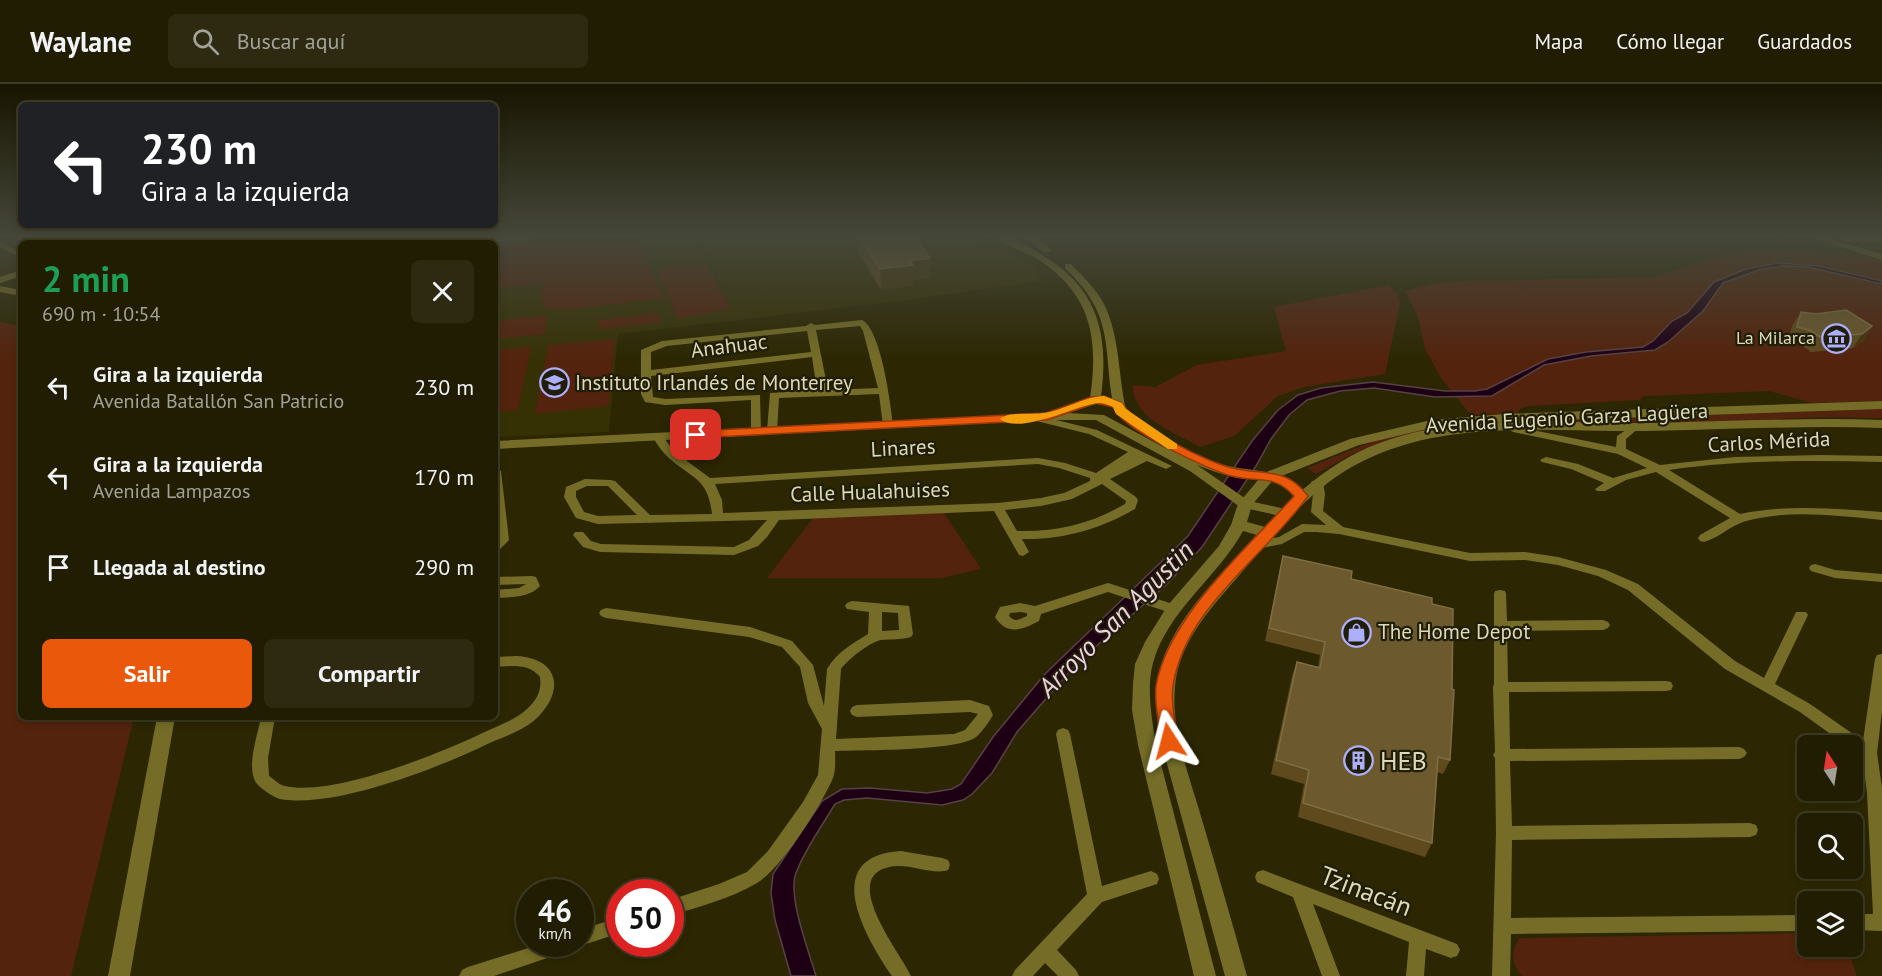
<!DOCTYPE html>
<html lang="es">
<meta charset="utf-8">
<style>
body{margin:0;font-family:"PT Sans",sans-serif;background:#2d2a11;color:#f1f3f6;height:100vh;display:flex;flex-direction:column;font-size:22px;white-space:nowrap}
*{box-sizing:border-box;margin:0}
p{font-size:20px;color:#a2a299}
.icon{flex:none;width:33px;height:33px;fill:none;stroke:currentColor;stroke-width:2;stroke-linecap:round;stroke-linejoin:round}
.map{position:relative;flex:1;overflow:hidden}
.sheet{position:absolute;left:18px;top:156px;width:480px;height:480px;display:flex;flex-direction:column;background:#211d02;border-radius:9px;box-shadow:0 3px 9px #0003,0 0 0 2px #3e3b24}
.sheet>*{flex:none}
.hud{position:absolute;left:18px;top:18px;width:480px;height:126px;border-radius:9px;box-shadow:0 3px 9px #0003,0 0 0 2px #3e3b24;background:#202124;color:#fff;overflow:hidden}
.needle{width:39px;rotate:348deg}
.buttons{position:absolute;left:1797px;top:651px;display:grid;gap:12px}
.buttons a{display:grid;place-items:center;width:66px;height:66px;border-radius:9px;background:#211d02;box-shadow:0 3px 9px #0003,0 0 0 2px #3e3b24;font-size:30px}
.speed{position:absolute;left:516px;top:795px;display:flex;gap:12px;font-size:30px;font-weight:700;text-align:center}
.speed>*{display:grid;place-content:center;width:78px;height:78px;border-radius:50%;background:#211d02;box-shadow:0 3px 9px #0003,0 0 0 2px #3e3b24;line-height:1}
.speed small{font-size:15px;font-weight:400}
.speed .limit{border:9px solid #d22;background:#fff;color:#111}
.pin{position:absolute;display:grid;place-items:center;width:51px;height:51px;color:#fff;margin:-26px;border-radius:12px;box-shadow:0 3px 9px #0006}
.me{position:absolute;width:66px;margin:-33px;rotate:351deg;stroke-linejoin:round;filter:drop-shadow(0 0 4px #0008)}
.turn{display:flex;align-items:center;gap:21px;height:126px;padding:0 24px;font-size:27px}
.turn .icon{width:78px;height:78px;stroke-width:2.5}
.turn b{display:block;font-size:42px;line-height:51px}
.round{display:grid;place-items:center;flex:none;width:63px;height:63px;border-radius:9px;background:#2d2a11}
.headline{display:flex;align-items:center;justify-content:space-between;height:102px;padding:0 24px}
h1{font-size:36px;font-weight:600;line-height:45px;color:#1e9e55}
.cta{display:flex;gap:12px;margin-top:auto;padding:12px 24px}
.cta a{flex:1;height:69px;border-radius:9px;background:#ea580c;color:#fff;font-size:24px;font-weight:600;line-height:69px;text-align:center}
.cta a+a{background:#2d2a11;color:#f1f3f6}
ul{padding:0;list-style:none}
li{display:flex;align-items:center;gap:18px;height:90px;padding:0 24px}
li div{flex:1}
li b{display:block;font-size:22px}
li em{font-style:normal}
header{display:flex;align-items:center;gap:36px;box-sizing:border-box;height:84px;padding:0 30px;background:#211d02;border-bottom:2px solid #3e3b24}
header strong{font-size:28px}
nav{display:flex;gap:33px;margin-inline-start:auto;font-size:21px}
.search{width:420px;height:54px;background:#2d2a11;display:flex;align-items:center;gap:15px;box-sizing:border-box;padding:0 21px;border-radius:9px;color:#a2a299;font-size:22px}
.map>svg:first-child{display:block}
.built{fill:#363105}
.green{fill:#54230d}
.water{fill:#1e0015;stroke:#574146;stroke-width:1.5}
.lines{fill:none;stroke-linecap:round;stroke-linejoin:round}
.minor{fill:#756d27;fill-rule:evenodd}
.tertiary{fill:#756d27;fill-rule:evenodd}
.secondary{fill:#756d27;fill-rule:evenodd}
.wall{fill:#5f4a1e}
.shaded-wall{fill:#45350c}
.building{fill:#6c592e;stroke:#7e6e44;stroke-width:1.5}
.route{fill:#ea580c;stroke:#983908;stroke-width:1.5}
.slow{fill:#f59e0b}
.labels{text-anchor:middle;stroke-width:4.5;stroke-linejoin:round;paint-order:stroke}
.far-poi-label{font-size:18px;fill:#dddab8;stroke:#201d08;text-anchor:end}
.street-label{font-size:21px;fill:#dddab8;stroke:#201d08}
.poi-label{font-size:21px;fill:#dddab8;stroke:#201d08;text-anchor:start}
.near-poi-label{font-size:26px;fill:#dddab8;stroke:#201d08;text-anchor:start}
.near-street-label{font-size:26px;fill:#dddab8;stroke:#201d08}
.near-water-label{font-size:27px;font-style:italic;fill:#f0d2e3;stroke:#201d08}
</style>
<header>
<strong>Waylane</strong>
<div class="search"><svg class="icon" aria-label="search" viewBox="0 0 24 24"><circle cx="10" cy="10" r="6"/><path d="M15 15l6 6"/></svg>Buscar aquí</div>
<nav><a>Mapa</a><a>Cómo llegar</a><a>Guardados</a></nav>
</header>
<div class="map">
<svg width="1882" height="892" viewBox="0 0 1882 892">
<rect width="100%" height="100%" fill="#2c2702"/>
<path class="built" d="M566,153h128l30,55 -27,-55h275l42,17 21,15 8,12 -152,21 -273,32 -9,98 -114,5v-193z"/>
<g class="green">
<path d="M568,153h70l25,61 -97,12 -23,-2v-25l-48,5v-44z"/>
<path d="M1756,165l99,4 15,1 12,6v141l-70,2 -43,-12 -125,5 -5,4 -110,6 -8,2 -5,6 -45,1 -30,-37 -7,-13 -9,-16 -7,-32 -13,-26 27,-7 29,-3 194,-4 70,-22z"/>
<path d="M704,179l26,45 -52,11 -21,-49z"/>
<path d="M1389,201l9,10 2,8 -15,71 -81,13 -26,9 -44,40 -34,11c-24,-14 -69,-29 -67,-62l22,2 42,-22 89,-14 -12,-44z"/>
<path d="M659,229l1,10 -62,6 1,-9z"/>
<path d="M547,231l-2,19 -50,5v-18z"/>
<path d="M0,238l21,4v391h113l-63,259h-71z"/>
<path d="M615,255l-6,67 -74,8 13,-69z"/>
<path d="M531,263l-13,63 -23,2v-62z"/>
<path d="M1882,325v9l-54,-1 -120,5 -159,1 -164,18 -33,13 -36,20 -9,-6 74,-30 39,-9 55,-6z"/>
<path d="M942,426l39,59 -40,9h-174l47,-61z"/>
<path d="M1807,849l1,13 39,1 10,29h-335c-11,-12 -12,-25 -2,-38z"/>
</g>
<path class="water" d="M1779,179l40,3 63,15v3l-74,-17 -24,-1 -22,3 -39,14 -20,28 -35,31 -13,8 -64,6 -47,9 -52,31 -57,1 -61,-9 -34,3 -33,9 -18,15 -18,24 -15,27 -54,81 -36,38 -89,78 -60,69 -25,41 -20,21 -9,6 -21,5 -75,-7 -23,2 -9,4c-13,22 -30,45 -39,69 -9,22 13,79 20,103h-25l-16,-56 -4,-27 2,-19 49,-73 20,-12 28,-1 57,5 25,-4 9,-5 32,-47 51,-62 144,-139 64,-95 26,-31 20,-15 23,-7 52,-6 72,9h30l12,-2 61,-30 38,-7 57,-5 10,-6 19,-20 15,-8 27,-31 32,-13z"/>
<g class="lines">
<g class="minor">
<path d="M110,153h10l12,6h-11z"/>
<path d="M0,158l21,11v5l-21,-11z"/>
<path d="M21,186v6l-21,7v-6z"/>
<path d="M0,202l21,4v6l-21,-4z"/>
<path d="M862,236c19,9 29,85 31,106l-1,2h-8l-1,-2 -4,-32 -100,4 -2,33 -1,2h-8l-1,-2 3,-38 47,-3 -5,-33 -161,19 2,21 12,2 95,-4 1,37 -5,3 -5,-3v-32l-86,5 -20,-3 -4,-8v-44l21,-9 144,-15 5,-3 4,2zM860,242l3,5 15,57 -50,2 -12,-60zM807,247l4,21 -160,18v-18l16,-6z"/>
<path d="M1032,330l65,16 75,36 -6,3 -19,-8 -37,18 26,18 2,3 -3,9c-35,20 -72,31 -113,30l7,13 -6,4 -4,-1 -25,-44 -215,9 -12,17 -9,9 -24,9 -134,-3 -17,-5 -10,-12 2,-3h8l8,9 10,3 133,3 15,-7 18,-20 -169,4 -22,-6 -12,-21 2,-10 19,-8 26,1 4,1 35,34 62,-1c-4,-36 -19,-35 -42,-55 -8,-7 -13,-15 -18,-23l5,-3 4,1 13,17 -3,-16 1,-2h8l7,28 23,17 328,-20 27,5 31,10 32,-21 -39,-18 -61,-15 -1,-2zM1038,380l21,4 31,10v3l-26,12 -23,5 -43,5 -275,10 -1,-13 -7,-16zM1102,400l24,17 -1,3c-34,20 -68,28 -108,27l-12,-21 36,-4 31,-7zM587,402h21l29,29 -39,1 -14,-4 -8,-15v-6z"/>
<path d="M1635,340l5,3 -14,12v10l34,16 75,-8 85,-2 62,1v6c-71,-2 -143,-2 -213,8l71,44c47,-10 94,-5 142,-2v8c-44,-4 -92,-11 -136,1 -15,4 -27,17 -42,21l-4,-1 -2,-3 2,-3 30,-17 -74,-46 -30,8 -21,11h-8l-2,-2 9,-6 -33,-14 -29,-7 -2,-2 6,-3 32,7 35,14 34,-10 -29,-14 -105,-22 -5,-3 5,-3 103,21 1,-11z"/>
<path d="M495,384l6,3 8,69 -10,10 -4,1v-11l2,-1z"/>
<path d="M1317,395l6,3 2,12 -2,17 20,16 127,26 55,-1 33,5 48,13 32,14 97,77 29,17 32,-66h10l2,3 -33,69 35,20 53,37 12,-82 2,-4 5,-1v57l-5,42 5,35v143l-30,-1v-16h21l-6,-121 -5,-37 -10,-7v-3h-5l-47,-34 -75,-43 -97,-79 -30,-14 -40,-11 -33,-5 -55,1 -131,-27 -23,-2h-12l-22,12 -26,5 -4,-1 -2,-3 2,-3 27,-5 23,-13 24,1 -15,-13 2,-18 -2,-12z"/>
<path d="M1815,480l20,6 47,4v8l-47,-4 -24,-7 -2,-3 2,-3z"/>
<path d="M532,492l4,1 4,9c-11,12 -29,11 -45,12v-8l24,-2 7,-4 -31,1v-8z"/>
<path d="M1108,499l71,23 2,3 -2,3 -5,2 -66,-22 -67,22 -2,7c-17,9 -32,15 -44,-4l5,-10 20,-4 15,3zM1020,528l7,1v3c-7,3 -12,7 -18,0l1,-3z"/>
<path d="M1500,506l5,1 1,3 1,27 96,-1 5,2 2,3 -2,3 -5,2 -96,1 1,51 158,-1 5,1 2,4 -2,4 -5,1 -157,1 1,57 229,-2 5,2 3,4 -3,4 -5,2 -229,2 2,65 238,-3 6,2 2,5 -2,5 -6,2 -238,3 -1,78 297,-3v16l-297,3 -1,42h-18l4,-143 -1,-75 -2,-3 2,-3 -2,-65 1,-3v-90l1,-3z"/>
<path d="M852,517l57,5 4,28 -2,3c-10,3 -20,2 -30,3 -11,2 -34,20 -40,29l-5,70 118,-5 11,-4 13,-16 -8,-2 -113,5 -5,-2 -2,-4 2,-4 5,-2 113,-5 19,6 4,9c-4,7 -11,17 -17,22 -17,14 -114,13 -141,14 0,8 1,19 -2,27 -11,26 -52,91 -76,105 -26,16 -58,23 -87,33v-16l49,-16 28,-12 21,-21 35,-49 15,-27 4,-46 -14,-26 -8,-36 -18,-20 -33,-10 -143,-19 -5,-2 -2,-3 2,-3 5,-2 144,19 42,14 21,24 11,41 3,-37c10,-17 25,-25 41,-35l1,-22 -22,-3 -2,-3 2,-3zM882,528l16,1 1,17 -17,1z"/>
<path d="M516,572c41,2 50,32 22,61 -11,11 -29,18 -44,24 -51,25 -158,68 -214,58 -7,-2 -18,-10 -23,-15 -12,-15 1,-50 4,-67h14l-7,41 1,18c5,3 10,9 16,10 49,11 156,-33 202,-55 13,-6 30,-12 40,-22 10,-9 15,-19 13,-32 -11,-14 -29,-11 -45,-10v-10z"/>
<path d="M1063,644l5,2 2,4 32,152 49,-15 6,3 2,5 -2,5 -55,18 -45,48 19,20 3,6h-21l-13,-13 -12,13h-21l3,-6 72,-76 -31,-160 2,-4z"/>
<path d="M901,767l41,7 6,2 2,5 -2,5c-13,5 -36,-5 -51,-4 -64,4 4,87 14,110h-19c-26,-38 -74,-120 9,-125z"/>
<path d="M1263,786l194,74 3,6 -3,6 -6,2 -25,-9 -2,27h-18l3,-34 -96,-38 27,72h-18l-29,-79 -36,-15 -2,-5 2,-5z"/>
<path d="M620,833v16l-40,13 -6,-2h6v-14z"/>
<path d="M541,860h33l-3,6 -77,26h-35l3,-6 6,-3z"/>
</g>
<g class="tertiary">
<path d="M448,153h28l-2,2 60,-2 -5,3 -72,3 2,-2 -55,2 5,-3z"/>
<path d="M996,153c17,0 32,9 46,18 57,34 67,80 59,142l11,1c-6,-32 -2,-68 -20,-97 -7,-13 -17,-23 -27,-33v-4h6c12,12 25,25 33,40 16,32 14,71 22,106 26,18 52,37 82,50 35,15 76,3 99,37l-1,3h-10c-18,-25 -36,-18 -63,-23 -12,-3 -24,-7 -36,-12l52,36 41,9 2,3 -7,4 -45,-10 -50,-36 -94,-51h-49l-552,29v-8l556,-28 39,-15c9,-61 1,-105 -54,-140 -12,-7 -32,-12 -40,-21zM1096,320l17,3 3,6 51,36 -63,-34 -36,-2z"/>
<path d="M1026,153h9l18,14 -8,2z"/>
<path d="M1810,153h13l59,17v6z"/>
<path d="M1848,153h34v3l-8,3 -29,-1 -2,-2z"/>
</g>
<g class="secondary">
<path d="M273,153h10l-1,6h-10z"/>
<path d="M1882,317v8l-378,13 -73,6 -72,17 -85,34 -22,26 -5,17 18,5c24,-27 52,-52 84,-70 88,-48 200,-33 296,-34 79,-1 158,-6 237,-3v8c-79,-3 -158,2 -237,3 -94,1 -198,-13 -284,31 -50,25 -84,70 -119,110 -29,34 -63,68 -67,115 -4,43 13,85 25,126 16,54 32,109 47,163h-22l-67,-245c-1,-16 -3,-31 -1,-47 8,-59 62,-107 100,-149l-14,-4c-25,46 -76,80 -90,132 -7,26 -1,56 3,82l60,231h-22l-56,-231 -6,-35 1,-26 2,-20 10,-22 23,-37 51,-59 12,-21 7,-21 26,-31 86,-34 81,-19 73,-6z"/>
<path d="M157,633h18l-45,259h-22z"/>
</g>
</g>
<g class="wall">
<path d="M858,153h57l15,21v20l-17,2v5l-32,5 -23,-39z"/>
<path d="M1801,228l71,14 -9,15 -10,7 -42,4 -11,-8 -11,-3 3,-15z"/>
<path d="M1283,472l68,23 81,25 18,156 -7,14 -6,-2 -5,71 -7,14 -127,-40 6,-33 -33,-10 21,-98 5,-14 21,6 2,-13 -55,-14 15,-72z"/>
</g>
<g class="shaded-wall">
<path d="M930,174v20l-17,2v5l-32,5 -1,-21 30,-8z"/>
<path d="M1872,242l-9,15 -10,7 9,-14z"/>
</g>
<g class="building">
<path d="M860,153h55l15,21 -20,3 3,4 -33,4z"/>
<path d="M1846,226l26,16 -10,8 -42,3 -11,-7 -12,-3 4,-15 15,2z"/>
<path d="M1283,472l69,15 -1,8 81,19v6l21,5 -1,80 2,1 -4,70 -12,-3 -6,86 -129,-40 6,-33 -33,-10 21,-98 23,6 5,-26 -56,-14z"/>
</g>
<linearGradient id="sky" x2="0" y2="1"><stop stop-color="#181501"/><stop offset="0.55" stop-color="#454739"/><stop offset="1" stop-color="#454739" stop-opacity="0"/></linearGradient>
<rect width="1882" height="277" fill="url(#sky)"/>
<path class="route" d="M1104,312l18,7c14,24 87,61 115,66 30,6 50,-1 71,27 -44,62 -123,111 -135,190 -3,16 3,38 5,55l-3,5h-12l-2,-5c-2,-17 -7,-38 -5,-55 11,-68 92,-139 138,-190 -21,-23 -37,-13 -63,-20 -24,-7 -110,-47 -118,-69l-17,-4 -49,17 -351,18 -6,-3 6,-4 350,-18 45,-16z"/>
<path class="slow" d="M1104,312l18,7 4,6 51,35v5h-9l-52,-35 -3,-7c-4,-2 -9,-4 -13,-4 -21,0 -80,33 -100,16 10,-8 30,-4 43,-6 21,-2 39,-16 61,-17z"/>
<defs>
<symbol id="museum-ring" viewBox="-11 -11 22 22"><circle r="9.5" fill="#201d08" stroke="#adaffb" stroke-width="1.5"/><path d="M0-6L6-3V-2H-6V-3ZM-5-1h2V3h-2ZM-1-1h2V3h-2ZM3-1h2V3H3ZM-6 4H6V6H-6Z" fill="#adaffb"/></symbol>
<symbol id="university-ring" viewBox="-11 -11 22 22"><circle r="9.5" fill="#201d08" stroke="#adaffb" stroke-width="1.5"/><path d="M0-5L7-2L0 1L-7-2ZM-4 1L0 2.5L4 1V4Q0 6-4 4Z" fill="#adaffb"/></symbol>
<symbol id="shop-ring" viewBox="-11 -11 22 22"><circle r="9.5" fill="#201d08" stroke="#adaffb" stroke-width="1.5"/><path d="M-5-2.5h2.3a2.7 3.5 0 0 1 5.4 0H5L5.5 6h-11ZM-1.5-2.5h3a1.5 2.3 0 0 0-3 0Z" fill="#adaffb"/></symbol>
<symbol id="building-ring" viewBox="-11 -11 22 22"><circle r="9.5" fill="#201d08" stroke="#adaffb" stroke-width="1.5"/><path d="M-4-6H4V6H1V3H-1V6H-4ZM-2.5-4.3h1.7v1.8h-1.7ZM.8-4.3h1.7v1.8H.8ZM-2.5-1h1.7V.8h-1.7ZM.8-1h1.7V.8H.8Z" fill="#adaffb"/></symbol>
</defs>
<g fill-rule="evenodd">
<use href="#museum-ring" x="1820" y="238" width="33" height="33"/>
<use href="#university-ring" x="538" y="282" width="33" height="33"/>
<use href="#shop-ring" x="1340" y="532" width="33" height="33"/>
<use href="#building-ring" x="1342" y="660" width="33" height="33"/>
</g>
<g class="labels">
<g class="far-poi-label">
<text x="1815" y="260">La Milarca</text>
</g>
<g class="street-label">
<text transform="translate(729 262) rotate(-7)" y="7">Anahuac</text>
<text transform="translate(1567 334) rotate(-3)" y="7">Avenida Eugenio Garza Lagüera</text>
<text transform="translate(1769 358) rotate(-3)" y="7">Carlos Mérida</text>
<text transform="translate(903 364) rotate(-3)" y="7">Linares</text>
<text transform="translate(870 408) rotate(-2)" y="7">Calle Hualahuises</text>
</g>
<g class="poi-label">
<text x="575" y="306">Instituto Irlandés de Monterrey</text>
<text x="1378" y="555">The Home Depot</text>
</g>
<g class="near-poi-label">
<text x="1380" y="686">HEB</text>
</g>
<g class="near-street-label">
<text transform="translate(1366 807) rotate(21)" y="9">Tzinacán</text>
</g>
<g class="near-water-label">
<text transform="translate(1116 535) rotate(-45)" y="9">Arroyo San Agustin</text>
</g>
</g>
</svg>
<div class="buttons">
<a><svg class="needle" viewBox="-14 -14 28 28"><path d="M0-13l5 13h-10z" fill="#e53935"/><path d="M0 13l5-13h-10z" fill="#a2a299"/></svg></a>
<a><svg class="icon" aria-label="search" viewBox="0 0 24 24"><circle cx="10" cy="10" r="6"/><path d="M15 15l6 6"/></svg></a>
<a><svg class="icon" aria-label="layers" viewBox="0 0 24 24"><path d="M12 4l9 5-9 5-9-5zM3 14l9 5 9-5"/></svg></a>
</div>
<div class="speed"><div>46<small>km/h</small></div><div class="limit">50</div></div>
<div class="pin" style="left:696px;top:351px;background:#d93025"><svg class="icon" aria-label="arrive" viewBox="0 0 24 24"><path d="M6 21V4h12l-3 4 3 4H6"/></svg></div>
<svg class="me" style="left:1169px;top:657px" viewBox="-20 -20 40 40"><path d="M0-17L14 15 0 8-14 15z" fill="#ea580c" stroke="#fff" stroke-width="4"/></svg>
<div class="hud">
<div class="turn"><svg class="icon" aria-label="left" viewBox="0 0 24 24"><path d="M17 20v-9H6M10 6l-5 5 5 5"/></svg><div><b>230 m</b>Gira a la izquierda</div></div>
</div>
<section class="sheet">
<div class="headline"><div><h1>2 min</h1><p>690 m · 10:54</p></div><a class="round"><svg class="icon" aria-label="close" viewBox="0 0 24 24"><path d="M6 6l12 12M18 6L6 18"/></svg></a></div>
<ul>
<li><svg class="icon" aria-label="left" viewBox="0 0 24 24"><path d="M17 20v-9H6M10 6l-5 5 5 5"/></svg><div><b>Gira a la izquierda</b><p>Avenida Batallón San Patricio</p></div><em>230 m</em></li>
<li><svg class="icon" aria-label="left" viewBox="0 0 24 24"><path d="M17 20v-9H6M10 6l-5 5 5 5"/></svg><div><b>Gira a la izquierda</b><p>Avenida Lampazos</p></div><em>170 m</em></li>
<li><svg class="icon" aria-label="arrive" viewBox="0 0 24 24"><path d="M6 21V4h12l-3 4 3 4H6"/></svg><div><b>Llegada al destino</b></div><em>290 m</em></li>
</ul>
<div class="cta"><a>Salir</a><a>Compartir</a></div>
</section>
</div>
